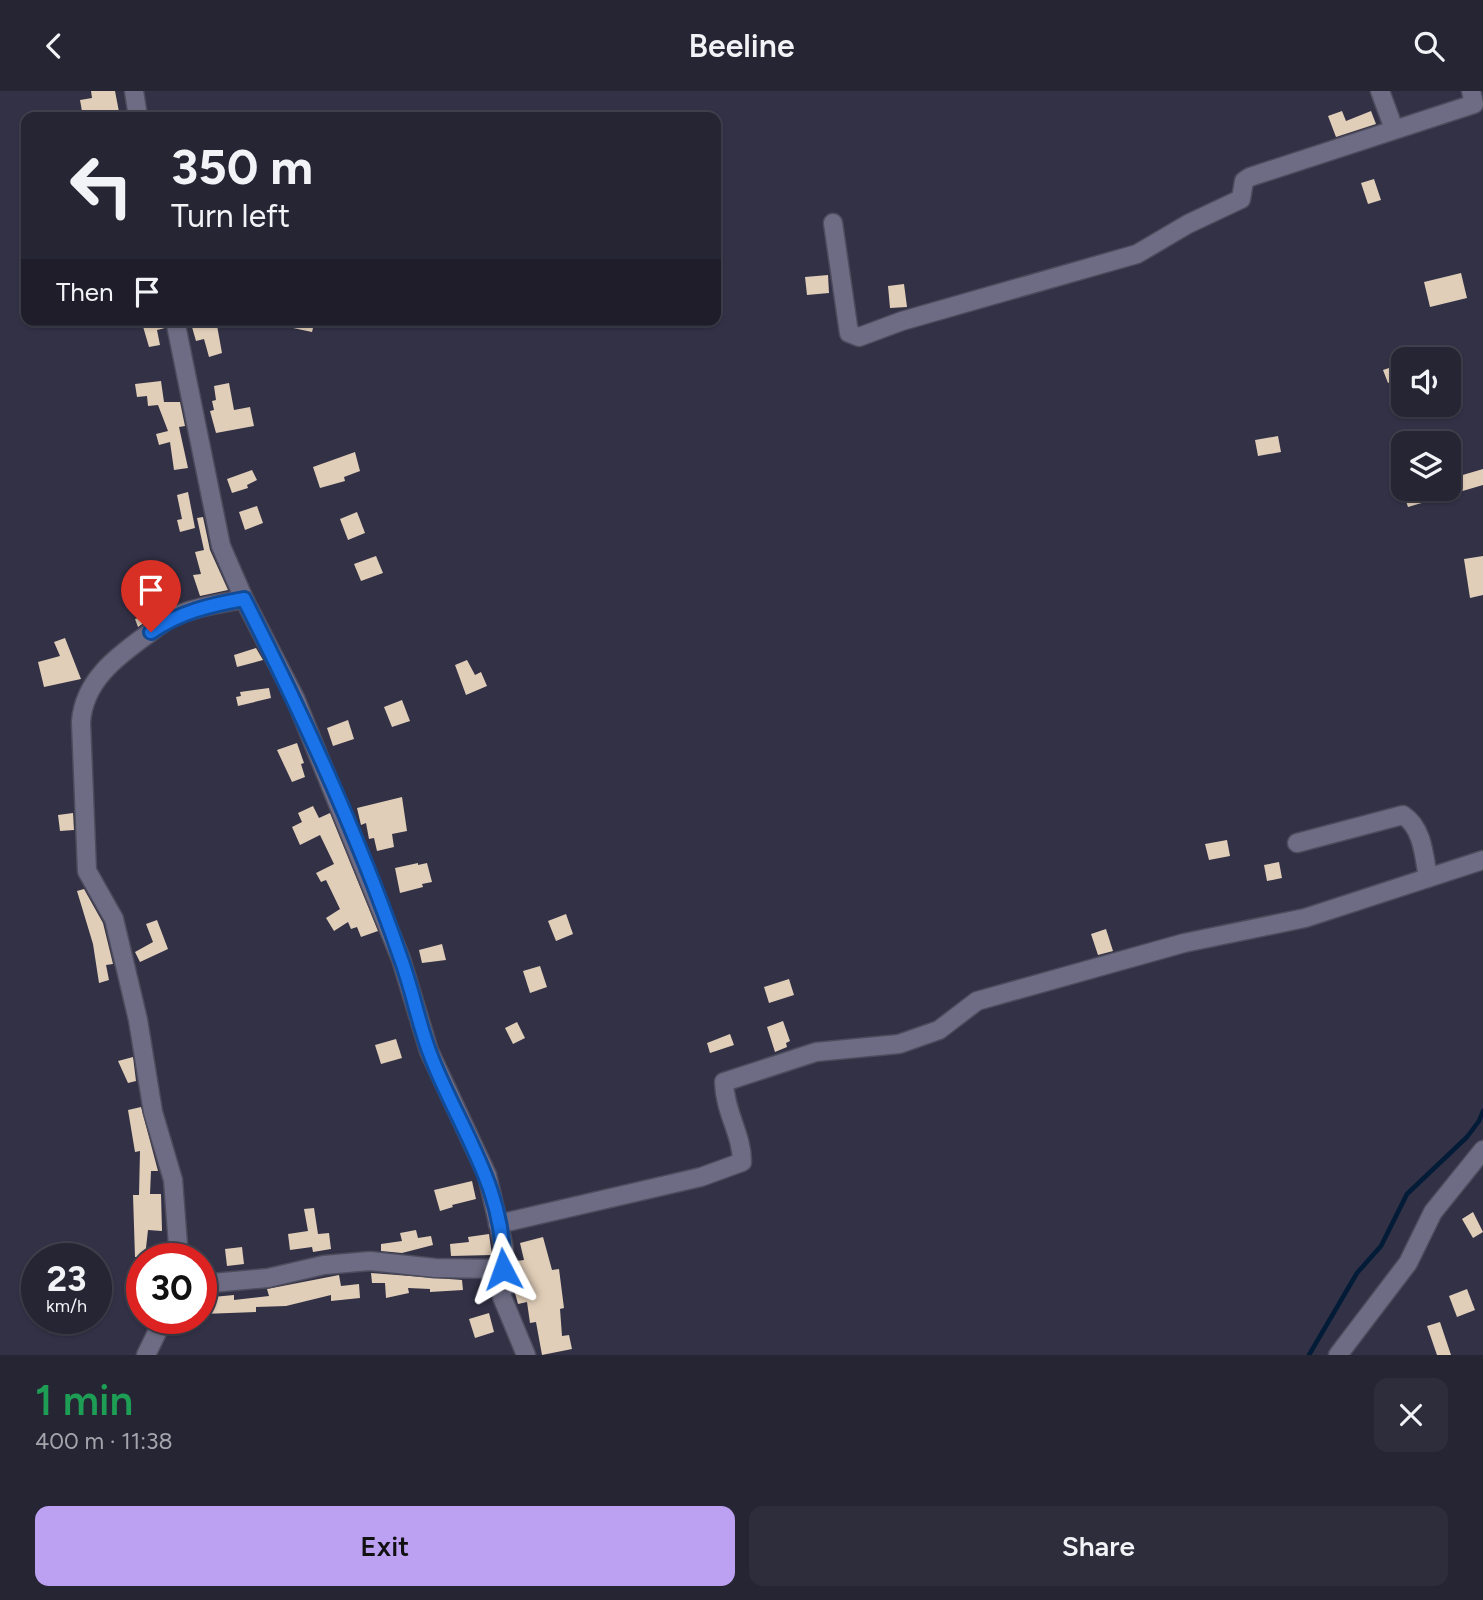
<!DOCTYPE html>
<meta charset="utf-8">
<style>
body{margin:0;font-family:Figtree,sans-serif;background:#2e2d3c;color:#f1f3f6;height:100vh;display:flex;flex-direction:column;font-size:26px;white-space:nowrap}
*{box-sizing:border-box;margin:0}
p{font-size:23px;color:#a4a5ac}
.icon{flex:none;width:38px;height:38px;fill:none;stroke:currentColor;stroke-width:2;stroke-linecap:round;stroke-linejoin:round}
.map{position:relative;height:1264px;overflow:hidden}
.details{display:flex;flex-direction:column;background:#262534;flex:1}
.details>*{flex:none}
.banner{position:absolute;left:21px;top:21px;width:700px;height:214px;border-radius:14px;box-shadow:0 2px 5px #0004,0 0 0 2px #42424f;background:#262534;color:#f1f3f6;overflow:hidden}
.buttons{position:absolute;left:1391px;top:256px;display:grid;gap:14px}
.buttons a{display:grid;place-items:center;width:70px;height:70px;border-radius:14px;background:#262534;box-shadow:0 2px 5px #0004,0 0 0 2px #42424f;font-size:35px}
.speed{position:absolute;left:21px;top:1152px;display:flex;gap:14px;font-size:35px;font-weight:700;text-align:center}
.speed>*{display:grid;place-content:center;width:91px;height:91px;border-radius:50%;background:#262534;box-shadow:0 2px 5px #0004,0 0 0 2px #42424f;line-height:1}
.speed small{font-size:18px;font-weight:400}
.speed .limit{border:10px solid #d22;background:#fff;color:#111}
.pin{position:absolute;display:grid;place-items:center;width:60px;height:60px;color:#fff;margin:-72px -30px;border-radius:50% 50% 50% 0;rotate:-45deg;box-shadow:0 0 7px #0007}
.pin .icon{rotate:45deg}
.me{position:absolute;width:77px;margin:-38px;rotate:356deg;stroke-linejoin:round;filter:drop-shadow(0 0 5px #0008)}
.turn{display:flex;align-items:center;gap:24px;height:147px;padding:0 35px;font-size:32px}
.turn .icon{width:91px;height:91px;stroke-width:2.5}
.turn b{display:block;font-size:49px;line-height:60px}
.then{display:flex;align-items:center;height:66px;padding:0 35px;background:#0003;gap:14px;font-size:26px}
.round{display:grid;place-items:center;flex:none;width:74px;height:74px;border-radius:14px;background:#2e2d3c}
.summary{display:flex;align-items:center;justify-content:space-between;height:119px;padding:0 35px}
h1{font-size:42px;font-weight:600;line-height:52px;color:#1e9e55}
.primary-button{display:flex;gap:14px;margin-top:auto;padding:14px 35px}
.primary-button a{flex:1;height:80px;border-radius:14px;background:#bca0f2;color:#111;font-size:28px;font-weight:600;line-height:80px;text-align:center}
.primary-button a+a{background:#2e2d3c;color:#f1f3f6}
header{display:flex;justify-content:space-between;align-items:center;height:91px;padding:0 35px;background:#262534;font-size:32px;font-weight:600}
.map>svg:first-child{display:block}
.lines{fill:none;stroke-linecap:round;stroke-linejoin:round}
.stream{stroke:#021b37;stroke-width:4.5}
.building{fill:#e1ceb8}
.minor-casing{stroke:#4d4c5d;stroke-width:21}
.minor{stroke:#6d6c84;stroke-width:18}
.route-casing{stroke:#114b97;stroke-width:18}
.route{stroke:#1a73e8;stroke-width:12}
</style>
<header><svg class="icon" aria-label="back" viewBox="0 0 24 24"><path d="M15 5l-7 7 7 7"/></svg>Beeline<svg class="icon" aria-label="search" viewBox="0 0 24 24"><circle cx="10" cy="10" r="6"/><path d="M15 15l6 6"/></svg></header>
<div class="map">
<svg width="1483" height="1264" viewBox="0 0 1483 1264">
<rect width="100%" height="100%" fill="#323146"/>
<g class="lines">
<path class="stream" d="M1309,1264l48,-82 24,-27 26,-52 60,-57 12,-16 4,-10"/>
</g>
<g class="building">
<path d="M91,0h24l5,26h-37l-3,-17 12,-2z"/>
<path d="M1342,20l4,10 25,-10 5,13 -40,13 -8,-21z"/>
<path d="M1374,88l7,21 -13,4 -7,-21z"/>
<path d="M1461,182l6,25 -37,9 -6,-25z"/>
<path d="M828,184l1,18 -22,2 -2,-18z"/>
<path d="M904,193l3,23 -17,1 -2,-22z"/>
<path d="M154,229h10l1,8 -8,2 3,15 -11,2 -7,-24z"/>
<path d="M190,229h26l6,33 -13,4 -5,-18 -8,2z"/>
<path d="M279,229h36l-3,12 -33,-7z"/>
<path d="M1404,272v14l-16,6 -5,-13z"/>
<path d="M161,290l3,21h16l5,24 -6,1 9,41 -14,2 -4,-28 -11,3 -3,-11 12,-3 -10,-26 -10,1 -1,-10 -10,1 -2,-13z"/>
<path d="M229,292l5,27 16,-3 4,19 -38,7 -6,-22 4,-1 -2,-9 4,-1 -2,-14z"/>
<path d="M1278,345l3,16 -23,4 -3,-16z"/>
<path d="M355,361l5,19 -16,6 1,4 -25,7 -7,-21z"/>
<path d="M1483,378v16l-75,22 -5,-15 13,-4h33v-9z"/>
<path d="M252,379l5,10 -10,5 1,3 -16,5 -5,-14z"/>
<path d="M188,401l7,36 -15,4 -3,-12 5,-1 -5,-24z"/>
<path d="M257,415l6,17 -18,7 -6,-18z"/>
<path d="M357,421l8,21 -17,7 -8,-21z"/>
<path d="M203,426l7,33 18,40 -28,6 -7,-21 8,-1 -6,-22 9,-2 -7,-32z"/>
<path d="M376,465l7,17 -22,8 -7,-17z"/>
<path d="M1483,465v39l-13,3 -6,-39z"/>
<path d="M155,510l7,9 -24,17 -3,-8 4,-1 -4,-9z"/>
<path d="M65,547l16,41 -37,8 -6,-25 22,-6 -6,-14z"/>
<path d="M256,557l7,12 -26,7 -3,-12z"/>
<path d="M467,569l8,15 6,-3 6,14 -21,9 -11,-30z"/>
<path d="M269,597l2,10 -33,8 -2,-9 5,-1 -1,-4z"/>
<path d="M402,609l8,21 -18,6 -8,-20z"/>
<path d="M348,629l6,19 -21,7 -6,-18z"/>
<path d="M297,652l7,20 -3,1 4,13 -13,5 -15,-32z"/>
<path d="M402,706l5,34 -15,3 2,13 -17,4 -3,-13 -5,1 -3,-16 -5,2 -4,-17z"/>
<path d="M313,715l6,12 11,-5 48,118 -17,6 -4,-10 -6,2 -3,-7 -14,9 -8,-13 14,-9 -14,-29 -5,2 -5,-9 18,-9 -14,-29 -20,10 -8,-18 10,-5 -4,-9z"/>
<path d="M73,722l1,17 -14,1 -2,-16z"/>
<path d="M1227,749l3,16 -21,4 -4,-16z"/>
<path d="M1279,771l3,16 -15,3 -3,-16z"/>
<path d="M418,772v2l9,-2 5,19 -10,2 1,3 -23,6 -5,-25z"/>
<path d="M84,798l19,34 10,41 -7,1 3,15 -10,3 -6,-39 -16,-53z"/>
<path d="M566,823l7,20 -17,7 -8,-20z"/>
<path d="M157,829l11,29 -28,13 -5,-10 18,-10 -7,-18z"/>
<path d="M1106,838l7,22 -15,4 -7,-21z"/>
<path d="M442,853l4,16 -24,3 -3,-13z"/>
<path d="M540,875l7,21 -17,6 -7,-22z"/>
<path d="M789,888l5,16 -25,8 -5,-16z"/>
<path d="M783,930l7,20 -4,2 1,4 -12,5 -8,-25z"/>
<path d="M517,931l8,16 -12,6 -8,-16z"/>
<path d="M730,943l4,11 -24,8 -3,-10z"/>
<path d="M396,948l6,19 -21,6 -6,-19z"/>
<path d="M133,966l3,24 -8,2 -10,-22z"/>
<path d="M141,1016l17,64h-7l-1,23h11l1,37 -14,-1 -3,27h-10l-2,-62h6l1,-44 -5,1 -7,-42z"/>
<path d="M472,1090l4,18 -24,6 1,2 -13,4 -6,-21z"/>
<path d="M314,1117l4,26 11,-1 2,16 -18,3 -1,-5 -22,3 -2,-16 20,-3 -4,-22z"/>
<path d="M1473,1121l10,20 -10,6 -11,-19z"/>
<path d="M416,1139l2,8 13,-2 2,9 -31,8 -21,-2v-7l21,-3 -2,-8z"/>
<path d="M489,1143l3,21 -41,1 -1,-12 19,-2 -1,-5z"/>
<path d="M543,1146l9,33 7,-1 5,39 -4,1 2,27 7,-1 3,14 -30,6 -6,-33 -6,1 -3,-21 -9,2 -3,-11 6,-1 -5,-31 8,-1 -4,-17z"/>
<path d="M242,1156l2,17 -17,2 -2,-17z"/>
<path d="M371,1182l91,7 1,10 -33,2v-3l-22,-1 1,5 -23,5 -1,-15h-13z"/>
<path d="M339,1184l2,11 18,-2 1,14 -29,3v-6l-45,11 -30,1v5l-53,2 -1,-16 32,-3v5l35,-4 -2,-7z"/>
<path d="M1467,1198l8,21 -18,7 -8,-21z"/>
<path d="M489,1222l5,19 -19,6 -6,-19z"/>
<path d="M1440,1231l11,33h-14l-10,-29z"/>
</g>
<g class="lines">
<defs>
<g id="minor">
<path d="M134,0l4,26"/>
<path d="M1380,0l14,38"/>
<path d="M833,132l16,110 10,4 43,-16 235,-67 51,-30 53,-25 3,-18 6,-4 224,-73 -3,-13"/>
<path d="M175,229l46,226 23,53c-23,4 -47,8 -69,17 -10,4 -19,12 -27,18 -32,23 -64,47 -67,88l6,149 27,48 24,101 15,92 20,68 6,78"/>
<path d="M244,508l51,99 106,261 28,92 58,124 17,73 -2,49 24,58"/>
<path d="M1297,752l106,-28c20,13 21,41 25,63"/>
<path d="M498,1133l203,-47 41,-15c0,-28 -17,-49 -18,-80l92,-30 83,-8 40,-14 38,-29 207,-58 121,-25 178,-58"/>
<path d="M201,1193l67,-6 56,-13 46,-4 65,7 68,1"/>
<path d="M146,1264l18,-37"/>
<path d="M1338,1264l70,-92 25,-51 50,-62"/>
</g>
</defs>
<use href="#minor" class="minor-casing"/>
<use href="#minor" class="minor"/>
</g>
<g class="lines">
<defs>
<path id="route" d="M151,541c29,-20 59,-27 93,-33 59,116 115,237 157,360 11,30 17,62 28,92 27,73 77,136 74,218"/>
</defs>
<use href="#route" class="route-casing"/>
<use href="#route" class="route"/>
</g>
</svg>
<div class="buttons">
<a><svg class="icon" aria-label="sound" viewBox="0 0 24 24"><path d="M4 9h4l5-4v14l-5-4H4zM17 9q2 3 0 6"/></svg></a>
<a><svg class="icon" aria-label="layers" viewBox="0 0 24 24"><path d="M12 4l9 5-9 5-9-5zM3 14l9 5 9-5"/></svg></a>
</div>
<div class="speed"><div>23<small>km/h</small></div><div class="limit">30</div></div>
<div class="pin" style="left:151px;top:541px;background:#d93025"><svg class="icon" aria-label="arrive" viewBox="0 0 24 24"><path d="M6 21V4h12l-3 4 3 4H6"/></svg></div>
<svg class="me" style="left:503px;top:1178px" viewBox="-20 -20 40 40"><path d="M0-17L14 15 0 8-14 15z" fill="#1a73e8" stroke="#fff" stroke-width="4"/></svg>
<div class="banner">
<div class="turn"><svg class="icon" aria-label="left" viewBox="0 0 24 24"><path d="M17 20v-9H6M10 6l-5 5 5 5"/></svg><div><b>350 m</b>Turn left</div></div>
<div class="then">Then<svg class="icon" aria-label="arrive" viewBox="0 0 24 24"><path d="M6 21V4h12l-3 4 3 4H6"/></svg></div>
</div>
</div>
<section class="details">
<div class="summary"><div><h1>1 min</h1><p>400 m · 11:38</p></div><a class="round"><svg class="icon" aria-label="close" viewBox="0 0 24 24"><path d="M6 6l12 12M18 6L6 18"/></svg></a></div>
<div class="primary-button"><a>Exit</a><a>Share</a></div>
</section>
